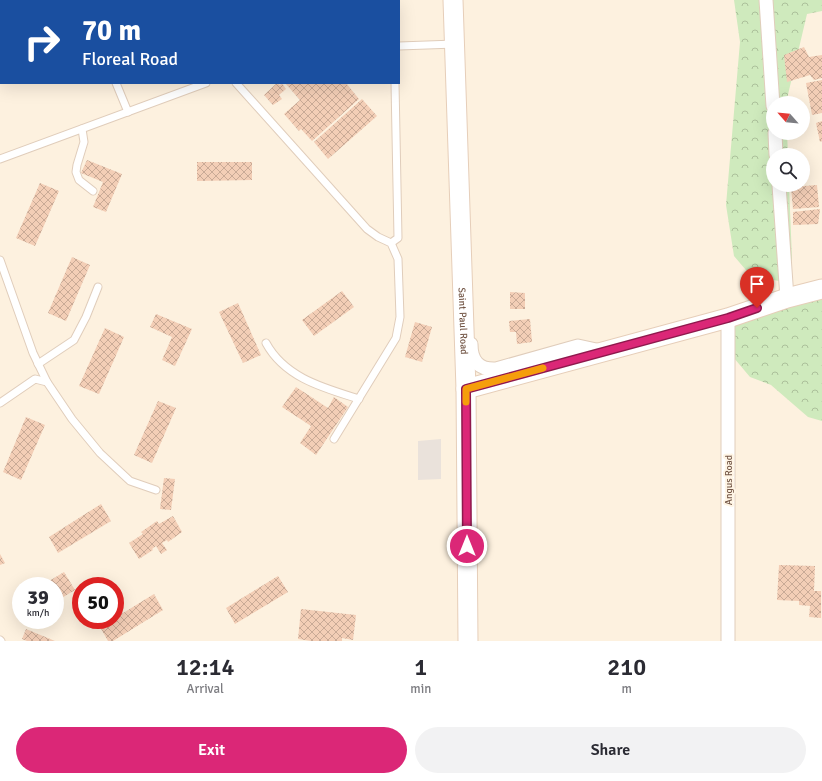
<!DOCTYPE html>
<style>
body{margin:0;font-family:Signika,sans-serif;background:#f2f2f3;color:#2b2b33;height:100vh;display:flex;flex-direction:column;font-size:15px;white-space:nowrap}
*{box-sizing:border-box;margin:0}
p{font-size:13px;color:#7c7c81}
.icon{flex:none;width:22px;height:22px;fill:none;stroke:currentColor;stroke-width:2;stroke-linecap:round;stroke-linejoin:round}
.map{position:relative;height:641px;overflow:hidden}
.side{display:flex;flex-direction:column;background:#fff;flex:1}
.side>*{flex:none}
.banner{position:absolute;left:0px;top:0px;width:400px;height:84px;box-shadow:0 4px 16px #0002;background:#1a4fa0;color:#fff;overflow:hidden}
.needle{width:26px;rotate:297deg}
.controls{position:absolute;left:766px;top:96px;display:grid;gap:8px}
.controls a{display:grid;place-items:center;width:44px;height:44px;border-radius:50%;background:#fff;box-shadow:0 4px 16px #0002;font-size:20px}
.speed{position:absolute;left:12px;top:577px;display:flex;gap:8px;font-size:20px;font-weight:700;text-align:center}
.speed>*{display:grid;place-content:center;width:52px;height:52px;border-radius:50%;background:#fff;box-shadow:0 4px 16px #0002;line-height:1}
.speed small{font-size:10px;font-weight:400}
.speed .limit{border:6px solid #d22;background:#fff;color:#111}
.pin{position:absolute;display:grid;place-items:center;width:34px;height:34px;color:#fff;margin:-41px -17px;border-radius:50% 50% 50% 0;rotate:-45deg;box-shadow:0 0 4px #0007}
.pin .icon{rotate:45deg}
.me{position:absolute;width:44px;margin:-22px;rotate:0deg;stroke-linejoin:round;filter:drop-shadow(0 0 3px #0008)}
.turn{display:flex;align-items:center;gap:14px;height:84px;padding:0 16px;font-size:18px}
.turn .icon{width:52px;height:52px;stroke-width:2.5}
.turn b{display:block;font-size:28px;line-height:34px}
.eta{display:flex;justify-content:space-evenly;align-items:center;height:68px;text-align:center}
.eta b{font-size:24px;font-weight:600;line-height:28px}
.action{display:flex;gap:8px;margin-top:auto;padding:8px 16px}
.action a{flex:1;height:46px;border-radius:24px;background:#db2777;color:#fff;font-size:16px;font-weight:600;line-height:46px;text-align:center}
.action a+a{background:#f2f2f3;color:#2b2b33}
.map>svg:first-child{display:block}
.industrial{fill:#eae2db}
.forest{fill:url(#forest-crowns)}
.building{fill:url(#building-cross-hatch)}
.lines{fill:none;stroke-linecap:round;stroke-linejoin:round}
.service-casing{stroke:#e0cdbb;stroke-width:9}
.minor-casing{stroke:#e0cdbb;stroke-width:15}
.secondary-casing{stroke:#e6ceb9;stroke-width:21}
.service{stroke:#fff;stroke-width:7}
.minor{stroke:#fff;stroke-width:13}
.secondary{stroke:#fff;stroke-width:19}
.route-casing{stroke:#8e194d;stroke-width:10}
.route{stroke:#db2777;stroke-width:7}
.slow{stroke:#f59e0b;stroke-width:7}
.labels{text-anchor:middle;stroke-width:4;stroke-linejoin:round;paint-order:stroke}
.street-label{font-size:10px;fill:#735646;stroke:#fff5e5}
</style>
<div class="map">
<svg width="822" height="641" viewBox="0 0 822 641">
<defs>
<pattern id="forest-crowns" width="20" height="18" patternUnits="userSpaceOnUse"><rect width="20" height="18" fill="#cfeabd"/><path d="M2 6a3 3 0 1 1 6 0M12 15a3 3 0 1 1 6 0" fill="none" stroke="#acc09b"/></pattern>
<pattern id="building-cross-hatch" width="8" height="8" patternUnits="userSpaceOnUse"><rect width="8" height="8" fill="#f3ceb6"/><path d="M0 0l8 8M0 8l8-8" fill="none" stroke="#c9aa96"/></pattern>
</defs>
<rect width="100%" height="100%" fill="#fdf1df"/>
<path class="industrial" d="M441,439v40l-23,1v-39z"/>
<g class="forest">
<path d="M734,0h88v11l-15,3 -21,89h-13v30h14l1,22h-15v30h16l3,74 -7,23 -34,-6 -17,-20 -8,-51 14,-163z"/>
<path d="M822,291v130l-14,-4 -37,-32 -21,-8 -22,-26 3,-26z"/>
</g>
<g class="building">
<path d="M804,47l5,10 13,-2v23l-8,2 -4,-5 -23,7 -3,-27z"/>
<path d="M822,80v33l-10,2 -6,-32z"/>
<path d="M277,83l3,2 2,-2 4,6 -7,6 3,4 -9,6 -9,-10z"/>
<path d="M285,83h61l13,16 -47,42 -11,-12 -2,2 -15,-17 16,-14z"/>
<path d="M362,99l15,17 -49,43 -14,-17z"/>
<path d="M822,121v20l-2,1 -4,-19z"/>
<path d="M87,160l35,14 -16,38 -13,-5 10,-25 -22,-9z"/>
<path d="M197,162h55v18l-55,1z"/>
<path d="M40,183l19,8 -24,55 -19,-8z"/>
<path d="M817,185l2,22 -26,2 -2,-22z"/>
<path d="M820,209l-2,15 -25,1v-13z"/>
<path d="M72,257l18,8 -24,56 -18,-8z"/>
<path d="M342,291l12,16 -40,29 -12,-16z"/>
<path d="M510,292l15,1v16h-15z"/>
<path d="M238,303l23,52 -18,8 -24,-51z"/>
<path d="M156,314l36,15 -17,37 -13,-6 10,-23 -22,-10z"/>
<path d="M530,319l2,23 -15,2 -1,-12h-6l-1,-11z"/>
<path d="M415,322l17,5 -10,35 -17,-5z"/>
<path d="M105,328l19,9 -25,57 -20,-8z"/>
<path d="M296,387l32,21 6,-11 14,10 -32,48 -16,-12 11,-17 -29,-19z"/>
<path d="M158,401l18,7 -24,55 -18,-8z"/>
<path d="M26,417l19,8 -24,55 -18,-8z"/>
<path d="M164,478l11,1 -4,31 -11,-1z"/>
<path d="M101,504l10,17 -53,32 -9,-16z"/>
<path d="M173,516l9,16 -14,10 -1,-2 -5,3 5,7 -6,4 -5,-8 -4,3 1,1 -14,9 -10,-16 14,-9 -2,-2 16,-11 2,3z"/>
<path d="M0,554l5,9 -5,2z"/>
<path d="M779,565l36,1 -1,25h7v27l-12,-1 1,-11 -11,-1v-4l-22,-1z"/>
<path d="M64,572l11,18 -20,12v-16h-14z"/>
<path d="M278,576l10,16 -53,32 -9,-16z"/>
<path d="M154,594l9,16 -50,31h-5l-8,-14 11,-7h4v-2z"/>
<path d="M21,598v19l-8,-14z"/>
<path d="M301,609l55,6 -3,25 -11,-2v3h-31l-13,-2z"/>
<path d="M26,629l29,12h-28l-5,-2z"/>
</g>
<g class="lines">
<defs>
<g id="service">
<path d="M394,0v1"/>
<path d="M399,46l56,-2"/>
<path d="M116,83l12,29"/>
<path d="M236,83l131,146 11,8 13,6 7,16 2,58 -4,21 -62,101"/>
<path d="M82,129l2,13 -7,23 -1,7 3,8 14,11"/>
<path d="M0,159l206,-76"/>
<path d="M391,243l7,-5 -3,-155"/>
<path d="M0,260l33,93 14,29"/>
<path d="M266,343c19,35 58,45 93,56"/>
<path d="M38,364l36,-24 12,-23 12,-30"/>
<path d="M0,403l35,-24 12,3 25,37 28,34 30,28 26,9"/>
<path d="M0,640l1,1"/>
</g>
<g id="minor">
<path d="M766,0l7,106"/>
<path d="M775,133l1,22"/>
<path d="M779,185l8,113"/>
<path d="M728,318v323"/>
<path d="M471,344c0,17 8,26 25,25l82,-23 23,5"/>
</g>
<g id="secondary">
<path id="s1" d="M453,0l13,389 2,252"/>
<path d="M466,389l262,-71 59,-20 35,-9"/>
</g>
</defs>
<use href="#service" class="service-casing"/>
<use href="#minor" class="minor-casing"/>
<use href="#secondary" class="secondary-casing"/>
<use href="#service" class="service"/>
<use href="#minor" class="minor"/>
<use href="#secondary" class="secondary"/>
</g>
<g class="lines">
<defs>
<path id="route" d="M467,546l-1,-157 262,-71 29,-10"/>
</defs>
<use href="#route" class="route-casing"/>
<use href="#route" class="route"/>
<path class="slow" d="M466,402v-13l77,-21"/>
</g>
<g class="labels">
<g class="street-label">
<text dy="4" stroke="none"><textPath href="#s1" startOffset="321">Saint Paul Road</textPath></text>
<text transform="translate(728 480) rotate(-90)" y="4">Angus Road</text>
</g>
</g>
</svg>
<div class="controls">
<a><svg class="needle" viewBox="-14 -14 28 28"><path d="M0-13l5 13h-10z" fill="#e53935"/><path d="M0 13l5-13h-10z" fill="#7c7c81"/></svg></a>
<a><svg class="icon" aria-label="search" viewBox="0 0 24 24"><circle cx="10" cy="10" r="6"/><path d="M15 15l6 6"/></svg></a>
</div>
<div class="speed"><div>39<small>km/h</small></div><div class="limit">50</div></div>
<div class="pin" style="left:757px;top:308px;background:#d93025"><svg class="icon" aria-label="arrive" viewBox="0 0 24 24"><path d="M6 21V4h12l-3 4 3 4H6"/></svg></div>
<svg class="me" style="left:467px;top:546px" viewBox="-20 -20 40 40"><circle r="17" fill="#db2777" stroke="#fff" stroke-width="3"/><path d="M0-11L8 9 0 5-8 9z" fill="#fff"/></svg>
<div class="banner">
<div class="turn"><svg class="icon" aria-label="right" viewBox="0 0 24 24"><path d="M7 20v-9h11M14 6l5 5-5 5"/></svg><div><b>70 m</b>Floreal Road</div></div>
</div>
</div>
<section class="side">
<div class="eta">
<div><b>12:14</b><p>Arrival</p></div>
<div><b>1</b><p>min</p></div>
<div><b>210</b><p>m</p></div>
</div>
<div class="action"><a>Exit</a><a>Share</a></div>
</section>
